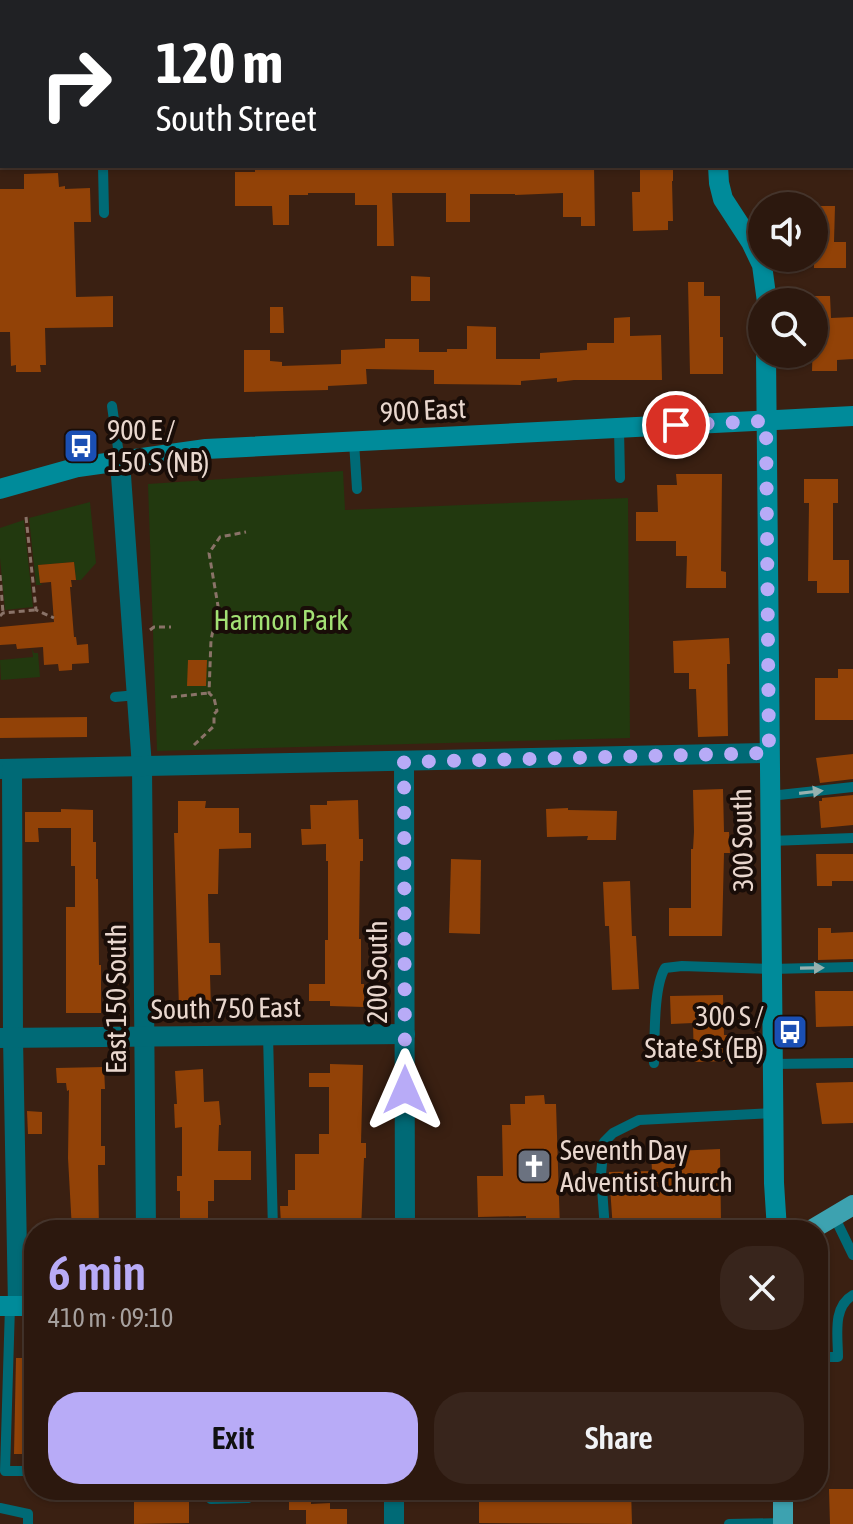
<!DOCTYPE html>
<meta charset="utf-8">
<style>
body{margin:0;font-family:"Asap Condensed",sans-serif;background:#38251c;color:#f1f3f6;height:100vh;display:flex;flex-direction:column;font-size:30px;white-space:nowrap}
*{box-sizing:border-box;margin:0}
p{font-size:26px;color:#a6a09e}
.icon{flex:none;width:44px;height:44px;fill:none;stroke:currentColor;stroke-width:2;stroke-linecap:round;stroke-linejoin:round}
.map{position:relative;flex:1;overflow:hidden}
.panel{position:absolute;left:24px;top:1220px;width:804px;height:280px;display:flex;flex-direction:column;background:#2c180e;border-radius:32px;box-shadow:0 2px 6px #0004,0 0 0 2px #48372e}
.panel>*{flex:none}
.top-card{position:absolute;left:0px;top:0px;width:854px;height:168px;box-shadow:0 2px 6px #0004,0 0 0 2px #48372e;background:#202124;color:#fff;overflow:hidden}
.fabs{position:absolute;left:748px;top:192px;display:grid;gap:16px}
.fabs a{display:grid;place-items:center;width:80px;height:80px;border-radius:50%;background:#2c180e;box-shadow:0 2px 6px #0004,0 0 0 2px #48372e;font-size:40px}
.pin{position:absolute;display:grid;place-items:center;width:68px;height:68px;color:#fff;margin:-34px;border:4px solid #fff;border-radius:50%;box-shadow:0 2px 8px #0007}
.me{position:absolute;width:88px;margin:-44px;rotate:0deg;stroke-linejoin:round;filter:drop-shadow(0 0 6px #0008)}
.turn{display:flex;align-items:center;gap:28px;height:168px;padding:0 24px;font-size:36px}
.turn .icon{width:104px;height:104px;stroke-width:2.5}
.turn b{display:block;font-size:56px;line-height:68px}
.round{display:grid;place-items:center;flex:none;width:84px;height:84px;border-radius:32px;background:#38251c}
.overview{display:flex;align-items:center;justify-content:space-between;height:136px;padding:0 24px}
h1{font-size:48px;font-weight:600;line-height:60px;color:#b8abf7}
.primary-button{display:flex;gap:16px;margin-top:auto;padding:16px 24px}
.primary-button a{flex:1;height:92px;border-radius:32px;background:#b8abf7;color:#111;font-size:32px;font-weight:600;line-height:92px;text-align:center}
.primary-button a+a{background:#38251c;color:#f1f3f6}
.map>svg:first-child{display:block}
.green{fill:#22390f}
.building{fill:#924207}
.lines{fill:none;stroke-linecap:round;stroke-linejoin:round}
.path{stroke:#8a7368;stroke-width:3;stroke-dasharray:6 4;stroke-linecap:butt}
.lane{stroke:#006a76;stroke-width:10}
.street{stroke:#006a76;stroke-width:20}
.secondary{stroke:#008b9a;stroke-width:20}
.primary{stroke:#3da2b0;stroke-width:20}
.oneway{fill:#97b1af}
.route{stroke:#b8abf7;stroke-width:14;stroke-dasharray:0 25.2}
.labels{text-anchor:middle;stroke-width:8;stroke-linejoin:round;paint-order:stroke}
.street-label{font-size:28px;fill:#e9d7ce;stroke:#190d08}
.poi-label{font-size:28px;fill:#e9d7ce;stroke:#190d08;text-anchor:start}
.park-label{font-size:28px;fill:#a3e174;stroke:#190d08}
</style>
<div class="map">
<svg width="853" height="1524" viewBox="0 0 853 1524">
<rect width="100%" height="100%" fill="#3a2012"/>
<g class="green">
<path d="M343,471l2,39 283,-12 2,240 -473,13 -9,-267z"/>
<path d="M90,502l6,61 -15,17h-5l-2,-18 -35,3 1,18 2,2h-6l-7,-67z"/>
<path d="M24,520l9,87 -28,3 -5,-52v-30z"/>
<path d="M32,648l2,5h4l2,24 -39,3 -1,-20 33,-3z"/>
</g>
<g class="building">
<path d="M513,166h81l1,60h-14v-9h-18v-24l-48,2v-1h-45v28h-24v-29h-54l2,53h-17v-41h-22v-12h-47v2h-19v30h-16l-1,-19h-37v-34h20v-2h30v-2h229z"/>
<path d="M640,166h33v15h-1l1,40h-5v9l-35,1 -1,-39h8z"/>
<path d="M58,173l1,14 6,-1v3l25,-1 1,34h-17l2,75 37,-1v31l-68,1 1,37h-6l1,7h-25v-7l-5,1 -1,-34h-10v-143h24v-15z"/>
<path d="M814,206h21l-1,36h12v26h-32z"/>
<path d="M411,276l19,1v24h-19z"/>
<path d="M688,282h16v14h16v41h3v37h-33z"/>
<path d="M814,296h16l1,22 22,-1v42l-16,1v11h-25z"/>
<path d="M270,307h13l1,26h-14z"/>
<path d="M630,317v19l31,-1 1,45h-88l-17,2v-4l-36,3v4l-87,-1v-14l-68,-1 1,15 -39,2v4l-84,2v-42h26v11l12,1v4l59,-2v-14l44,-2v-9h34v13h28v-3h20v-23l29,1v32h44v-6l47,-3v-7h27v-25z"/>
<path d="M676,474h46l-1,97 5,1v16h-40l1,-32h-11v-15h-40v-29h22l-1,-27h20z"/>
<path d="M804,479h34v24h-5v57h16v33h-32v-12h-9l1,-78h-5z"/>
<path d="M74,562l2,18h-5l1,7h-2l4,50h2l1,8 11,-1 1,19 -17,1v6l-13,1 -1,-7 -14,1 -1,-18 -26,2 -1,-5 -16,1v-18l54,-5 -3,-40 -11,1 -2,-18z"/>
<path d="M729,638l1,26h-3l1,72 -30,1 -2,-48h-7v-16h-15l-1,-32z"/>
<path d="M188,660h19l-1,26h-19z"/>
<path d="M838,669h15v51h-38v-42h23z"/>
<path d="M87,717v20l-87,1v-20z"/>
<path d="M853,754v25l-33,4 -4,-25z"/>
<path d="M723,789l1,43h5l1,21h-6l-2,83h-53v-28h22v-59h2l1,-17 -1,-42z"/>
<path d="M853,795v30l-32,3 -2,-27h3v-3z"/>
<path d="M358,800l1,39h4v22h-3l-1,78h2v45h3v23l-34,-1v-5h-21v-17h16v-44h3v-79h-2v-17l-24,1 -1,-16h10l-1,-24h17v-4z"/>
<path d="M178,801h28l-1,7h34v25h12v15l-32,1 -1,45h-10l1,49h11l1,32h-11l1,34h-32l-5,-176h4z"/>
<path d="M568,808v2l49,1 -1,29h-29l1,-4 -41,1 -1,-28z"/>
<path d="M61,809l32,1v32h3v37h2l1,86h2v48h-35v-106h9v-41h-4v-38h-33l1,14h-14v-30h36z"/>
<path d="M816,854h37v27h-21v5h-15z"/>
<path d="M451,859l30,1 -1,74 -31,-1z"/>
<path d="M630,881l2,55h4l3,53 -27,1 -3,-64h-4l-2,-44z"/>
<path d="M818,928h13v5l22,-1v27l-35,1z"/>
<path d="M815,991h38v35l-37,1z"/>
<path d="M723,995l1,40h4l1,26 -35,1 -1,-39 -22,1 -1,-28z"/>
<path d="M330,1064l33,1 -2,78h5v15h-2l-3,72h-28v-6h-52l-1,-18h8v-16h7v-36h24v-20h10v-47h-20v-14h21z"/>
<path d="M104,1067l1,22h-4v57h4v19h-7l1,65h-27l-4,-72 1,-68 -2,1 -1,-8h-9l-1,-15z"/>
<path d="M203,1069l1,33 15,-1 2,24h-2l-1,26h33v29h-37v21h-6v29h-28v-39h-3v-15h5v-49l-7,1 -1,-24h3l-2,-33z"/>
<path d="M853,1082v41l-31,1 -6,-41z"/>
<path d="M544,1095l1,9h11l4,126h-34v-14l-48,1 -1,-41h26l-1,-51h9l-1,-21h15v-8z"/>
<path d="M27,1111l15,1v22h-14z"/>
<path d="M720,1149l1,73 -24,1 1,7h-85l-4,-58 43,-1 -1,-19z"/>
<path d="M16,1358h18v96h-20z"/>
<path d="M829,1489h24v35h-23z"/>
<path d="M479,1490h152l1,34 -153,-1z"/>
<path d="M134,1493h55v30l-55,1z"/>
<path d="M289,1494h22v10l19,-1v6h17v15h-41v-14h-17z"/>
</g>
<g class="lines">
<g class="path">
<path d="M26,517l10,93 18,8"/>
<path d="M0,575l3,38"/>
<path d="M0,616l3,-3 32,-3"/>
<path d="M150,630l4,-3h17"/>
<path d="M171,697l38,-4"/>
<path d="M194,745l20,-19v-12l3,-3 -3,-13 -5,-5 2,-53 7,-34 -9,-53 11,-16 26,-5"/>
</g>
<g class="lane">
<path d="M0,22h2"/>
<path d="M103,166l1,47"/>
<path d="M112,406l8,56"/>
<path d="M619,428l1,50"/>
<path d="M354,442l3,47"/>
<path d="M115,697l22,-2"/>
<path d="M770,796l83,-9"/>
<path d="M770,841l83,-3"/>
<path d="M268,1035l5,195"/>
<path d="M654,1063c1,-24 -1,-75 11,-95l17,-2 89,3 82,-2"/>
<path d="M772,1064l81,-1"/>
<path d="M834,1216l19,39"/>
<path d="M605,1230l-4,-56 3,-32 9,-9 26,-13 134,-7"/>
<path d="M10,1306l-5,165h29"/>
<path d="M818,1357h20c0,-21 -6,-50 15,-62"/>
<path d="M211,1499l37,-1 16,-8"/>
<path d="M0,1508l28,6v10"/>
<path d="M729,1524l54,-1"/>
</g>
<g class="street">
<path d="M0,130h2"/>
<path d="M120,462l22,305 4,463"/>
<path d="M404,762l1,468"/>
<path d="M0,769l769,-16"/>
<path d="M12,769l1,269 5,268"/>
<path d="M0,1038l405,-4"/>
<path d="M394,1490v34"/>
</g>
<g class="secondary">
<path d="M715,0v2"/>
<path d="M718,166l1,17 4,16 28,43 11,23 5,37"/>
<path d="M766,354l8,829 3,47"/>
<path d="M0,489l78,-22 128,-18 647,-33"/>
<path d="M0,1306h34"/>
</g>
<g class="primary">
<path d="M811,1230l42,-25"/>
<path d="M783,1490v34"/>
</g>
</g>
<defs><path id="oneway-solid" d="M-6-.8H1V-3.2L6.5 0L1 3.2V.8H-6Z" transform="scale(2)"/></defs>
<g class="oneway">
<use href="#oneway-solid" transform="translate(811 792) rotate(-7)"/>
<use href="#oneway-solid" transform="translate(812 968) rotate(-1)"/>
</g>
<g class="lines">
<path class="route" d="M405,1090l-1,-328 365,-9 -3,-332 -90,4"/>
</g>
<defs>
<symbol id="bus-square" viewBox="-11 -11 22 22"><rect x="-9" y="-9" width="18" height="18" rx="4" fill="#1a4fb4" stroke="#190d08"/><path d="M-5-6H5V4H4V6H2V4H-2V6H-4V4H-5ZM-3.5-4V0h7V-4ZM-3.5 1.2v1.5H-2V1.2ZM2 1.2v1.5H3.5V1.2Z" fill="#fff"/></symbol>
<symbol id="church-square" viewBox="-11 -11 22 22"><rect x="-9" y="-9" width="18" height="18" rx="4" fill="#6b7280" stroke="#190d08"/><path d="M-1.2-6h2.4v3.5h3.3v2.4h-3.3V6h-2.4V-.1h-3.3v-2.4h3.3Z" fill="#fff"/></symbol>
</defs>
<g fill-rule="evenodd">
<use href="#bus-square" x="61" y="426" width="40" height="40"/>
<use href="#bus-square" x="770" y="1012" width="40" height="40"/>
<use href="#church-square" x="514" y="1146" width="40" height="40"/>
</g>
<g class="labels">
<g class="street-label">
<text transform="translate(423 410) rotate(-3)" y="10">900 East</text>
<text transform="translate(742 840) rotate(-91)" y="10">300 South</text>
<text transform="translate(377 972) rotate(-90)" y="10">200 South</text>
<text transform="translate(116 999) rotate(-90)" y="10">East 150 South</text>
<text transform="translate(226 1008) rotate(-1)" y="10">South 750 East</text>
</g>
<g class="poi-label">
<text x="107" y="440">900 E /<tspan x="107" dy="32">150 S (NB)</tspan></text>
<text x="764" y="1026" text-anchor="end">300 S /<tspan x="764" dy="32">State St (EB)</tspan></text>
<text x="560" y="1160">Seventh Day<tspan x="560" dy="32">Adventist Church</tspan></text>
</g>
<g class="park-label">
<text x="281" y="630">Harmon Park</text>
</g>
</g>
</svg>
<div class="fabs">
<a><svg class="icon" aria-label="sound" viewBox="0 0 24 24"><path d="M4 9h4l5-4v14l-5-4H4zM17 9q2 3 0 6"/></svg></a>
<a><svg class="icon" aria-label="search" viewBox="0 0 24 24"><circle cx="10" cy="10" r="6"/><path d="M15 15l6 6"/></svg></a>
</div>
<div class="pin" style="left:676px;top:425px;background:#d93025"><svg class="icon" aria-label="arrive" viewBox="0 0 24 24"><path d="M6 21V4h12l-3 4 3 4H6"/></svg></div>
<svg class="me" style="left:405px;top:1090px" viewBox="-20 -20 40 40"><path d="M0-17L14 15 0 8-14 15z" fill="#b8abf7" stroke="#fff" stroke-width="4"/></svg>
<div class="top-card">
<div class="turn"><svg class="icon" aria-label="right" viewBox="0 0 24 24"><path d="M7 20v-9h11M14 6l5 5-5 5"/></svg><div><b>120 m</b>South Street</div></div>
</div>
<section class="panel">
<div class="overview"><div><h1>6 min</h1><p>410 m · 09:10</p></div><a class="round"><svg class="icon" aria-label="close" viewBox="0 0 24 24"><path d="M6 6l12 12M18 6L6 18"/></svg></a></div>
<div class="primary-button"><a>Exit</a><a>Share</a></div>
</section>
</div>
